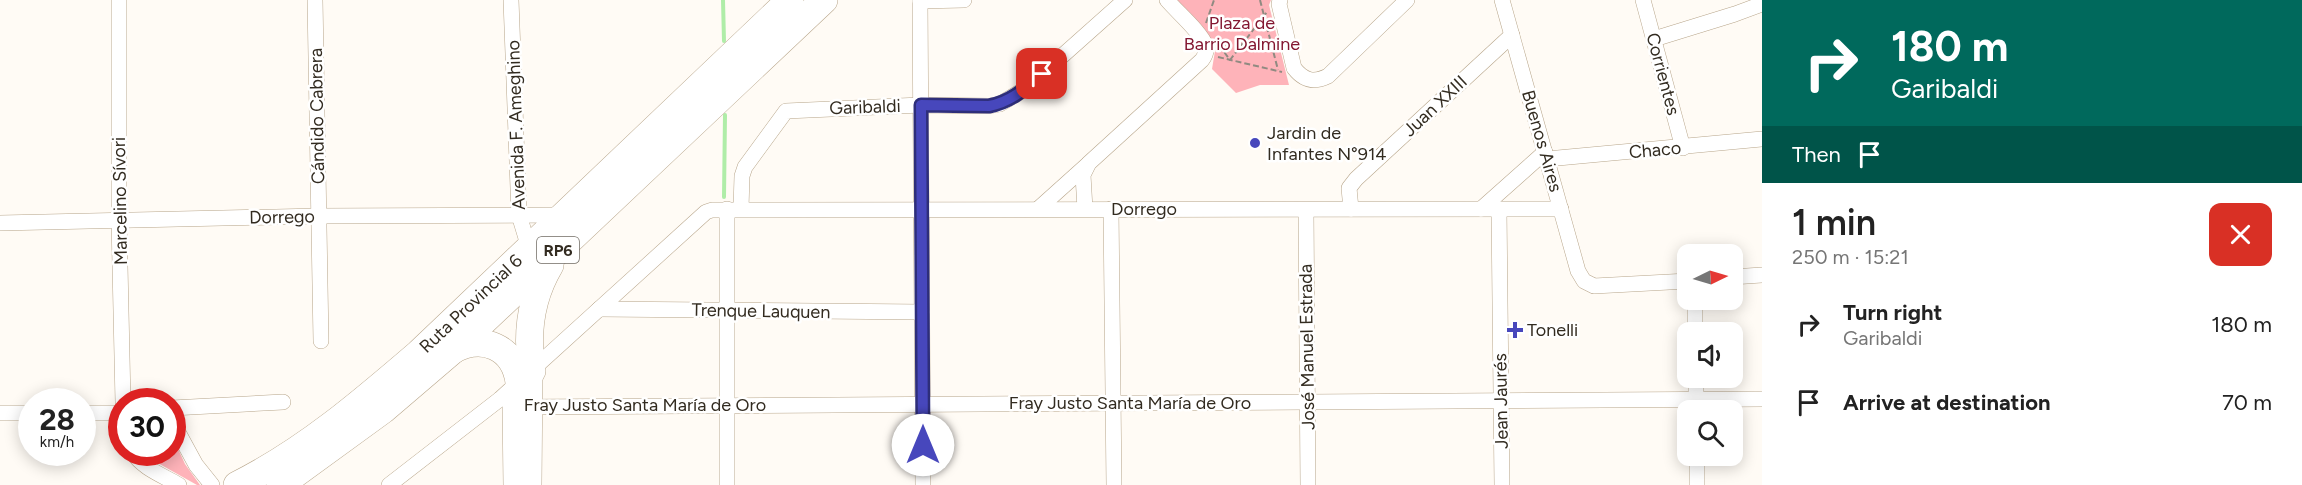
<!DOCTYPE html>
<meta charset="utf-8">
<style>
body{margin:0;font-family:Figtree,sans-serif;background:#f6f6f6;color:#222;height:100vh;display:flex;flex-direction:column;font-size:22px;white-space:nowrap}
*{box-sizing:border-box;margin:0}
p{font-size:20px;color:#767676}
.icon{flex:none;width:33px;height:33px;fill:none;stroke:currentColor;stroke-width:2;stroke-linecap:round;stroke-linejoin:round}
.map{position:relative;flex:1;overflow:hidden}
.details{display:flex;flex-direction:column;background:#fff;width:540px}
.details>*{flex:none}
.banner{background:#00695c;color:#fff;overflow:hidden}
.needle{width:39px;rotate:85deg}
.tools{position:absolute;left:1677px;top:244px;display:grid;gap:12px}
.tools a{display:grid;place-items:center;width:66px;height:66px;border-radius:12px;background:#fff;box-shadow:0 3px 15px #0003;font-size:30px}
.speed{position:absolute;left:18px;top:388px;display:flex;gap:12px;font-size:30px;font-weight:700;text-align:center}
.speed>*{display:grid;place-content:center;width:78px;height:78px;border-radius:50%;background:#fff;box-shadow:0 3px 15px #0003;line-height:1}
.speed small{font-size:15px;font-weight:400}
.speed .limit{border:9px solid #d22;background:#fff;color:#111}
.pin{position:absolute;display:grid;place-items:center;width:51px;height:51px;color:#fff;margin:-26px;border-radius:12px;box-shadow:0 3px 9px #0006}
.me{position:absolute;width:66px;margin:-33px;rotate:0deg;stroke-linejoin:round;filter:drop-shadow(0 0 4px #0008)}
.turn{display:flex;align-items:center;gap:21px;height:126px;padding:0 30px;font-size:27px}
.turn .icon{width:78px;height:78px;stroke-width:2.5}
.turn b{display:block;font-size:42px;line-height:51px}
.then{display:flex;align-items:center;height:57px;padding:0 30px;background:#0003;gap:12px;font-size:22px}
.round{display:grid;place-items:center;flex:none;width:63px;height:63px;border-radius:12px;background:#f6f6f6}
.headline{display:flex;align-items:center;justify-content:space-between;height:102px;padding:0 30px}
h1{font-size:36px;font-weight:600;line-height:45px}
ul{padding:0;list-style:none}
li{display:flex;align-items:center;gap:18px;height:78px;padding:0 30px}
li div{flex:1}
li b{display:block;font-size:22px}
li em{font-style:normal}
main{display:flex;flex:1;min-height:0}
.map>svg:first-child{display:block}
.green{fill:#feb3b9}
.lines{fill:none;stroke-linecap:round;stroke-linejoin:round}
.stream{stroke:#afeda8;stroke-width:4}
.street-casing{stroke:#b8a68b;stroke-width:16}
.secondary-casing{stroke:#b8a68b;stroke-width:22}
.highway-casing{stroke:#b8a68b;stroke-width:28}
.path{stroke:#908a81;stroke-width:2;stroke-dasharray:6 3;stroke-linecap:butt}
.street{stroke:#fff;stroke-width:15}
.secondary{stroke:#fff;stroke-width:21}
.highway{stroke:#fff;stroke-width:27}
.route-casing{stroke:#2e2e7a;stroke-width:15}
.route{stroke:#4747bc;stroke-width:10}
.poi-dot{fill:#4747bc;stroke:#fff;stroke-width:2}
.labels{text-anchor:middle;stroke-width:5;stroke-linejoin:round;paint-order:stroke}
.shield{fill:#fff;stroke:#706b63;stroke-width:1.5}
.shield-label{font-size:16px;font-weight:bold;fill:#322b20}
.park-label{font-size:18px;fill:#831731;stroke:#fff}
.street-label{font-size:18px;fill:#322b20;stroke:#fff}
.poi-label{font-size:18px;fill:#322b20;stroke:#fff;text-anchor:start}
</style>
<main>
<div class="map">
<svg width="1762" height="485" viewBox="0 0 1762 485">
<rect width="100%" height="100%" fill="#fffbf5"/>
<g class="green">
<path d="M1176,0h95l-2,5 20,80h-29l-24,8 -24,-24 3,-18z"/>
<path d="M173,438l12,26 15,21h-3l-57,-32h32z"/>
</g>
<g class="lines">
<g class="stream">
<path d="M723,0l1,41"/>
<path d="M724,197l1,-82"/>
</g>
<defs>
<g id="street">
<path d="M119,0v220l4,182"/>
<path d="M315,0l6,341"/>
<path d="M511,0l8,215 10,33"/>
<path d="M920,0l3,485"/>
<path d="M1280,0l-1,4 15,64c10,13 20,15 34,8l79,-76"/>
<path d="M1502,0l76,271 6,10 10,5 94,-5"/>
<path d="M1643,0l40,148"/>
<path d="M920,1l44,-1"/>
<path d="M1654,39l81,-25 27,-10"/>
<path d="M1547,159l215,-20"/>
<path d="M741,208l1,-32 3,-9 41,-56 135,-6 68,1 11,-2 25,-15 100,-89"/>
<path d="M1038,209l49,-44"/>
<path d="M1085,209l-2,-34 6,-12 113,-103c3,-4 5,-8 4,-14 -5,-14 -29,-34 -39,-46"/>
<path d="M1111,209l3,276"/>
<path d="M1351,209l-2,-21 7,-9 156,-144"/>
<path d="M1481,209l64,-57"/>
<path d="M1306,210l2,275"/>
<path d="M1499,210l3,275"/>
<path d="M0,223l318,-7 246,-1"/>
<path d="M1732,277l30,-2"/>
<path d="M1695,300v33"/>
<path d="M599,309l323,3"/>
<path d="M1696,378v33"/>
<path d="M523,407l1239,-8"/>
<path d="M172,408l111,-6"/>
<path d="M0,413h32"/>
<path d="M82,413h40"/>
<path d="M172,421l24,44 16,20"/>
<path d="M133,453c9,15 31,23 46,32"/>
<path d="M1697,456v29"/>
<path d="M389,485l111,-86 206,-187 6,-2 849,-1"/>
<path d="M727,485v-276"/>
</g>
<g id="secondary">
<path d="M514,485l-1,-81 6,-22"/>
<path d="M531,485l1,-114"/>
</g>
<g id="highway">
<path d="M453,350c30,-16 61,-3 66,32"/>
<path d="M532,371c-6,-37 -1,-74 18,-106"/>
<path id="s1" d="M237,485c68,-34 125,-83 182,-132l371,-353"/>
<path d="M280,485l103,-75 69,-59 372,-351"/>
</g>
</defs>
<use href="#street" class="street-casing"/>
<use href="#secondary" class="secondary-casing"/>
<use href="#highway" class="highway-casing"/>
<g class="path">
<path d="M1260,0l18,70"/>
<path d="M1206,23l8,-23"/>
<path d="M1219,45l11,15 37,-48"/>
<path d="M1218,57l64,15"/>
</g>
<use href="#street" class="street"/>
<use href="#secondary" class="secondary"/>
<use href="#highway" class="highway"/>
</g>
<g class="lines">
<defs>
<path id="route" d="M923,445l-2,-340 68,1c22,-4 37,-18 53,-32"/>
</defs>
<use href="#route" class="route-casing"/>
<use href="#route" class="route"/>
</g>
<g class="poi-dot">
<circle cx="1255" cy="143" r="6"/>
<path d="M1512 321h6v6h6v6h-6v6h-6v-6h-6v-6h6z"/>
</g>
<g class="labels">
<rect class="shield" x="537" y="237" width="42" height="26" rx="4.5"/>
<g class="shield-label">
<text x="558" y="256">RP6</text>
</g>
<g class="park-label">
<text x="1242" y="29">Plaza de<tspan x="1242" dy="21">Barrio Dalmine</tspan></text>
</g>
<g class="street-label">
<text transform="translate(1663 74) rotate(75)" y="6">Corrientes</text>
<text transform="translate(1435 106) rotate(-43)" y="6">Juan XXIII</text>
<text transform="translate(865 107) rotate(-2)" y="6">Garibaldi</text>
<text transform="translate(317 116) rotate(-91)" y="6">Cándido Cabrera</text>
<text transform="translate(516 125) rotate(-92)" y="6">Avenida F. Ameghino</text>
<text transform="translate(1542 141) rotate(74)" y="6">Buenos Aires</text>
<text transform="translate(1655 150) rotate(-5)" y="6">Chaco</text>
<text transform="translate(120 201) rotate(-91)" y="6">Marcelino Sívori</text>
<text x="1144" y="215">Dorrego</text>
<text transform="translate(282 217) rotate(-1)" y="6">Dorrego</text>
<text dy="6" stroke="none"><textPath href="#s1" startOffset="297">Ruta Provincial 6</textPath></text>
<text transform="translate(761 311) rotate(1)" y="6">Trenque Lauquen</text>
<text transform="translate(1307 347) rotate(-91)" y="6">José Manuel Estrada</text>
<text transform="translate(1501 401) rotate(-91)" y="6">Jean Jaurés</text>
<text x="1130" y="409">Fray Justo Santa María de Oro</text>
<text x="645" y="411">Fray Justo Santa María de Oro</text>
</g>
<g class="poi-label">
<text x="1267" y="139">Jardin de<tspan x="1267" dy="21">Infantes N°914</tspan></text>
<text x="1527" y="336">Tonelli</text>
</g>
</g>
</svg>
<div class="tools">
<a><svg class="needle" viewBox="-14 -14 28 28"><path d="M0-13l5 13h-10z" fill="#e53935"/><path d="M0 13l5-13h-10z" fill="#767676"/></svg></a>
<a><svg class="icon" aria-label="sound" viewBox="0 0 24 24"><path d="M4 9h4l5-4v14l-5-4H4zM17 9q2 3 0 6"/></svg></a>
<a><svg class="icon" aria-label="search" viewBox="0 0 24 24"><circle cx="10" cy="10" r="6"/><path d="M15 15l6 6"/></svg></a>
</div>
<div class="speed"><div>28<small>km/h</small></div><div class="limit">30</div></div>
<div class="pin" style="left:1042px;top:74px;background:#d93025"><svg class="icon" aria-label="arrive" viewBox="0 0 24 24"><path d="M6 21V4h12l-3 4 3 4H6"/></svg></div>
<svg class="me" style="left:923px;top:445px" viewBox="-20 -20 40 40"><circle r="19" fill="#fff"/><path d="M0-13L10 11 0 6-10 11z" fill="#4747bc"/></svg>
</div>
<section class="details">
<div class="banner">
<div class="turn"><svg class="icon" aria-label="right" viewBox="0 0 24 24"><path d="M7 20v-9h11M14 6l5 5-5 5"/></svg><div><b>180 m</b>Garibaldi</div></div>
<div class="then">Then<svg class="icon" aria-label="arrive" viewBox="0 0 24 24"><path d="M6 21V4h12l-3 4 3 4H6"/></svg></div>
</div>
<div class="headline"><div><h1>1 min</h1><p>250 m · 15:21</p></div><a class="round" style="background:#d93025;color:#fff"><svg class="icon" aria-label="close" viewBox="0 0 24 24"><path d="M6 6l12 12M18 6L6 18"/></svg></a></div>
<ul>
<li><svg class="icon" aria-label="right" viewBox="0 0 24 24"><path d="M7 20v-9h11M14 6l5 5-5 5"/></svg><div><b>Turn right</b><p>Garibaldi</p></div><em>180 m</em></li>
<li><svg class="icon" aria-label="arrive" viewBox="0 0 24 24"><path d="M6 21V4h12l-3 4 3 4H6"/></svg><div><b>Arrive at destination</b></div><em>70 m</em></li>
</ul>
</section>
</main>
